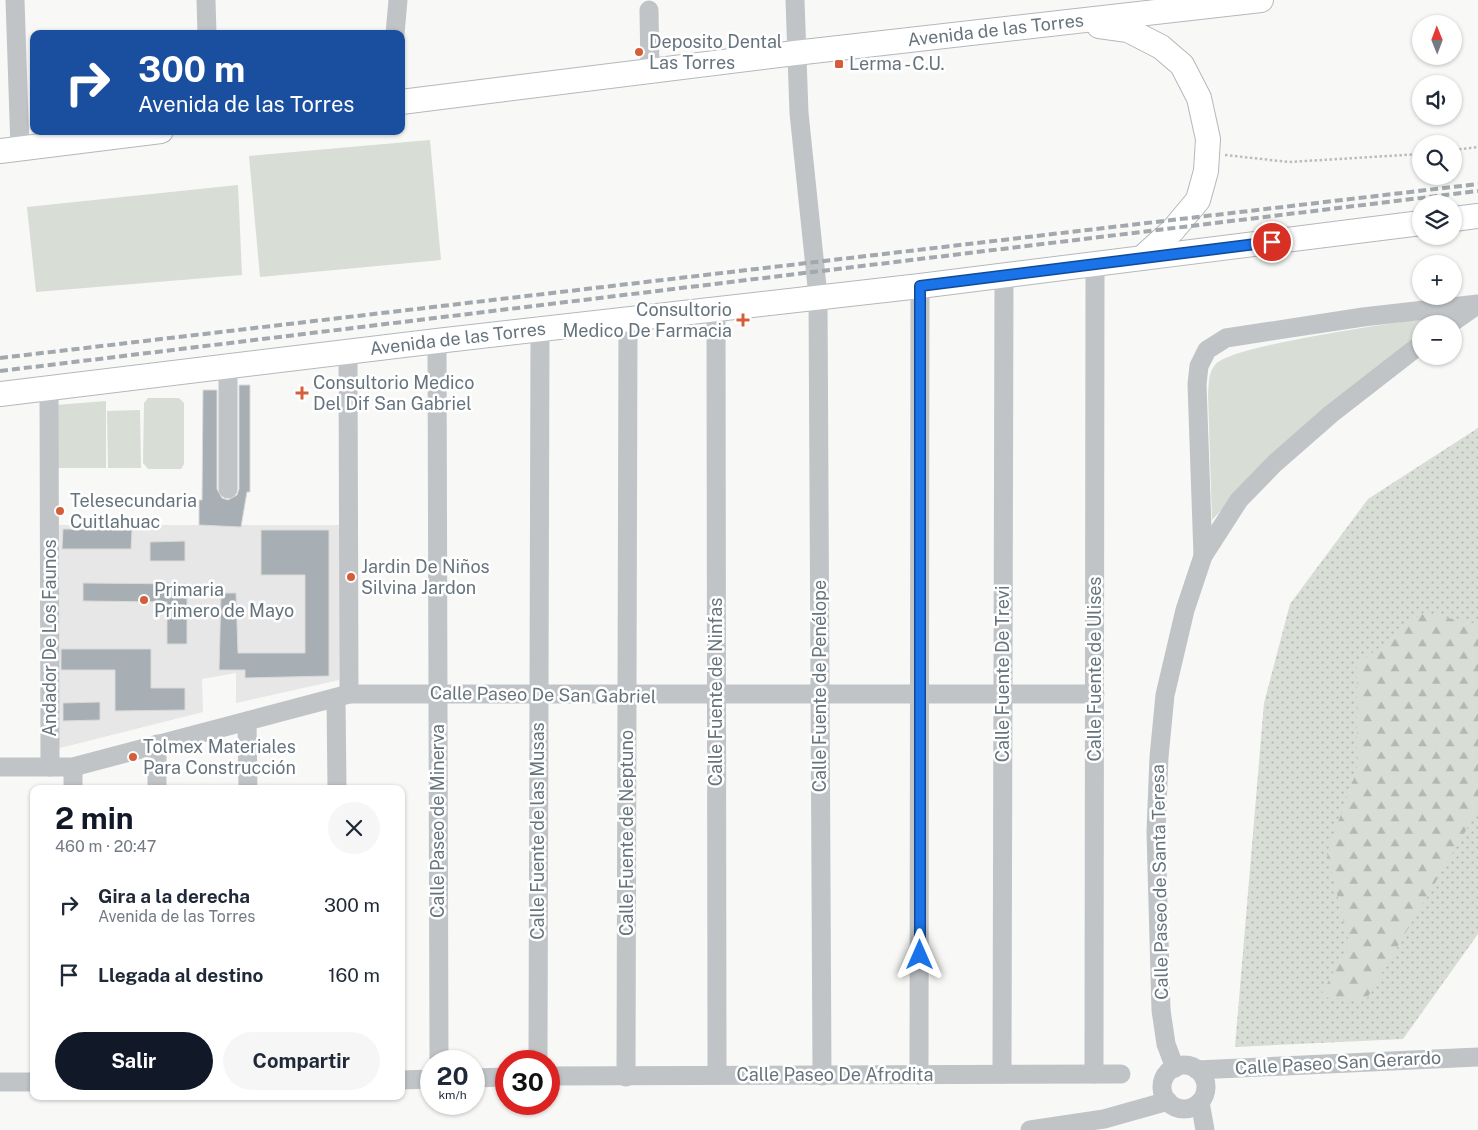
<!DOCTYPE html>
<html lang="es">
<meta charset="utf-8">
<style>
body{margin:0;font-family:"Public Sans",sans-serif;background:#f6f6f7;color:#1f2937;height:100vh;display:flex;flex-direction:column;font-size:19px;white-space:nowrap}
*{box-sizing:border-box;margin:0}
p{font-size:16px;color:#747a83}
.icon{flex:none;width:28px;height:28px;fill:none;stroke:currentColor;stroke-width:2;stroke-linecap:round;stroke-linejoin:round}
.map{position:relative;flex:1;overflow:hidden}
.panel{position:absolute;left:30px;top:785px;width:375px;height:315px;display:flex;flex-direction:column;background:#fff;border-radius:10px;box-shadow:0 1px 4px #0004}
.panel>*{flex:none}
.top-card{position:absolute;left:30px;top:30px;width:375px;height:105px;border-radius:10px;box-shadow:0 1px 4px #0004;background:#1a4fa0;color:#fff;overflow:hidden}
.needle{width:32px;rotate:359deg}
.fabs{position:absolute;left:1412px;top:15px;display:grid;gap:10px}
.fabs a{display:grid;place-items:center;width:50px;height:50px;border-radius:50%;background:#fff;box-shadow:0 1px 4px #0004;font-size:25px}
.speed{position:absolute;left:420px;top:1050px;display:flex;gap:10px;font-size:25px;font-weight:700;text-align:center}
.speed>*{display:grid;place-content:center;width:65px;height:65px;border-radius:50%;background:#fff;box-shadow:0 1px 4px #0004;line-height:1}
.speed small{font-size:12px;font-weight:400}
.speed .limit{border:8px solid #d22;background:#fff;color:#111}
.pin{position:absolute;display:grid;place-items:center;width:42px;height:42px;color:#fff;margin:-21px;border:2px solid #fff;border-radius:50%;box-shadow:0 1px 5px #0007}
.me{position:absolute;width:55px;margin:-28px;rotate:0deg;stroke-linejoin:round;filter:drop-shadow(0 0 4px #0008)}
.turn{display:flex;align-items:center;gap:18px;height:105px;padding:0 25px;font-size:22px}
.turn .icon{width:65px;height:65px;stroke-width:2.5}
.turn b{display:block;font-size:35px;line-height:42px}
.round{display:grid;place-items:center;flex:none;width:52px;height:52px;border-radius:26px;background:#f6f6f7}
.summary{display:flex;align-items:center;justify-content:space-between;height:85px;padding:0 25px}
h1{font-size:30px;font-weight:700;line-height:38px;color:#111827}
.primary-button{display:flex;gap:10px;margin-top:auto;padding:10px 25px}
.primary-button a{flex:1;height:58px;border-radius:30px;background:#111827;color:#fff;font-size:20px;font-weight:700;line-height:58px;text-align:center}
.primary-button a+a{background:#f6f6f7;color:#1f2937}
ul{padding:0;list-style:none}
li{display:flex;align-items:center;gap:15px;height:70px;padding:0 25px}
li div{flex:1}
li b{display:block;font-size:19px}
li em{font-style:normal}
.map>svg:first-child{display:block}
.built{fill:#e6e7e6}
.grass{fill:url(#grass-dots)}
.forest{fill:url(#forest-firs)}
.green{fill:#d8ddd5}
.building{fill:#a8afb4;stroke:#dadad8}
.lines{fill:none;stroke-linecap:round;stroke-linejoin:round}
.major-casing{stroke:#b4b8bb;stroke-width:26}
.path{stroke:#babdbf;stroke-width:2.5;stroke-dasharray:2.5 2.5;stroke-linecap:butt}
.minor{stroke:#c0c4c7;stroke-width:19}
.major{stroke:#fff;stroke-width:24}
.rail{stroke:#a2a8ad;stroke-width:4;stroke-dasharray:8 4;stroke-linecap:butt}
.route-casing{stroke:#114b97;stroke-width:12}
.route{stroke:#1a73e8;stroke-width:9}
.poi-dot{fill:#d45e3a;stroke:#fff;stroke-width:2}
.labels{text-anchor:middle;stroke-width:5;stroke-linejoin:round;paint-order:stroke}
.street-label{font-size:18px;fill:#66747e;stroke:#fff}
.poi-label{font-size:18px;fill:#66747e;stroke:#fff;text-anchor:start}
</style>
<div class="map">
<svg width="1478" height="1130" viewBox="0 0 1478 1130">
<defs>
<pattern id="grass-dots" width="8" height="8" patternUnits="userSpaceOnUse" patternTransform="scale(1.25)"><rect width="8" height="8" fill="#d8ddd5"/><path d="M2 2h.1M6 6h.1" fill="none" stroke="#b3b8b2" stroke-width="1.8" stroke-linecap="round"/></pattern>
<pattern id="forest-firs" width="22" height="20" patternUnits="userSpaceOnUse" patternTransform="scale(1.25)"><rect width="22" height="20" fill="#d8ddd5"/><path d="M5 1l3.5 6h-7zM16 11l3.5 6h-7z" fill="#b3b8b2"/></pattern>
</defs>
<rect width="100%" height="100%" fill="#f8f8f6"/>
<path class="built" d="M52,525h288l-1,155 -103,23v-30l-34,6 1,33 -151,38z"/>
<path class="grass" d="M1478,428v506l-75,105 -168,8 29,-344 26,-99 78,-105z"/>
<path class="forest" d="M1422,613l56,11v186l-112,190 -46,-3 29,-54 -22,-90 30,-83v-105z"/>
<g class="green">
<path d="M430,140l11,120 -181,17 -11,-121z"/>
<path d="M238,185l4,90 -206,17 -9,-85z"/>
<path d="M1448,315l-12,9h-15v12l-153,126 -56,58 -4,-126c1,-10 0,-21 7,-29 16,-21 197,-44 233,-50z"/>
<path d="M148,398h31l5,5v61l-3,5h-33l-5,-6 1,-60z"/>
<path d="M106,401v67h-51l1,-63z"/>
<path d="M140,410l1,58h-33l-1,-57z"/>
</g>
<g class="building">
<path d="M239,385h11v107h-3l-6,35 -42,-2v-25h3l1,-110h14v99l5,9 6,2 9,-5 2,-6z"/>
<path d="M63,529l69,1 -1,19h-69z"/>
<path d="M261,530h68v146l-84,2v-8h-26l2,-77h15l2,60h67v-78h-44z"/>
<path d="M185,541v20h-35v-19z"/>
<path d="M83,583l104,1v60h-20v-42l-84,-1z"/>
<path d="M61,649h90v39h34v22l-70,1v-41h-54z"/>
<path d="M100,702v18l-37,1v-18z"/>
</g>
<g class="lines">
<defs>
<g id="major">
<path d="M1099,26l29,4 33,17 21,18 17,33 9,41 -2,32 -8,29 -25,30 -31,28"/>
<path id="s1" d="M401,102l394,-49 466,-53"/>
<path d="M0,151l161,-20"/>
<path d="M1454,219l24,-3"/>
<path id="s2" d="M0,394l437,-53 483,-55 501,-63"/>
</g>
</defs>
<use href="#major" class="major-casing"/>
<g class="path">
<path d="M1454,150l24,-3"/>
<path d="M1225,155l64,7 132,-8"/>
</g>
<g class="minor">
<path d="M15,0l5,149"/>
<path d="M206,0l1,34"/>
<path d="M795,0l4,113 19,183 4,780"/>
<path d="M649,10l1,61"/>
<path d="M395,34l3,-34"/>
<path d="M716,309l1,766"/>
<path d="M1450,324l27,-19"/>
<path d="M437,341l2,720"/>
<path d="M348,352l1,342"/>
<path d="M49,389l1,378"/>
<path d="M228,489v-123"/>
<path d="M1203,556l-6,-172 2,-18 8,-16 19,-12 137,-21 115,-13"/>
<path d="M336,698l1,91"/>
<path d="M247,722l1,67"/>
<path d="M157,744v45"/>
<path d="M0,767h73l276,-73h746"/>
<path d="M73,789v-22"/>
<path d="M538,1061l2,-731"/>
<circle cx="1184" cy="1087" r="22"/>
<path d="M1175,1068l-9,-24 -5,-34 -5,-178 3,-75 6,-62 20,-85 18,-54 36,-56 36,-37 56,-49 90,-70"/>
<path d="M1197,1070l281,-13"/>
<path d="M1002,1074l2,-799"/>
<path d="M1094,1074l1,-810"/>
<path d="M919,1075l1,-789"/>
<path d="M549,1076l572,-2"/>
<path d="M626,1077l2,-757"/>
<path d="M474,1078l32,-1"/>
<path d="M401,1080l30,-1"/>
<path d="M0,1082h34"/>
<path d="M1200,1102l5,28"/>
<path d="M1030,1130l74,-11 64,-18"/>
</g>
<use href="#major" class="major"/>
<g class="rail">
<path d="M0,358l1478,-174"/>
<path d="M0,371l1478,-180"/>
</g>
</g>
<g class="lines">
<defs>
<path id="route" d="M920,955v-669l352,-44"/>
</defs>
<use href="#route" class="route-casing"/>
<use href="#route" class="route"/>
</g>
<g class="poi-dot">
<circle cx="639" cy="52" r="5"/>
<rect x="834" y="59" width="10" height="10" rx="2.5"/>
<path d="M740.5 312.5h5v5h5v5h-5v5h-5v-5h-5v-5h5z"/>
<path d="M299.5 385.5h5v5h5v5h-5v5h-5v-5h-5v-5h5z"/>
<circle cx="60" cy="511" r="5"/>
<circle cx="351" cy="577" r="5"/>
<circle cx="144" cy="600" r="5"/>
<circle cx="133" cy="757" r="5"/>
</g>
<g class="labels">
<g class="street-label">
<text dy="6" stroke="none"><textPath href="#s1" startOffset="599">Avenida de las Torres</textPath></text>
<text dy="6" stroke="none"><textPath href="#s2" startOffset="461">Avenida de las Torres</textPath></text>
<text transform="translate(50 638) rotate(-90)" y="6">Andador De Los Faunos</text>
<text transform="translate(1095 669) rotate(-90)" y="6">Calle Fuente de Ulises</text>
<text transform="translate(1003 674) rotate(-90)" y="6">Calle Fuente De Trevi</text>
<text transform="translate(820 686) rotate(-90)" y="6">Calle Fuente de Penélope</text>
<text transform="translate(716 692) rotate(-90)" y="6">Calle Fuente de Ninfas</text>
<text transform="translate(543 695) rotate(1)" y="6">Calle Paseo De San Gabriel</text>
<text transform="translate(438 821) rotate(-90)" y="6">Calle Paseo de Minerva</text>
<text transform="translate(538 831) rotate(-90)" y="6">Calle Fuente de las Musas</text>
<text transform="translate(627 833) rotate(-90)" y="6">Calle Fuente de Neptuno</text>
<text transform="translate(1160 882) rotate(-91)" y="6">Calle Paseo de Santa Teresa</text>
<text transform="translate(1338 1063) rotate(-3)" y="6">Calle Paseo San Gerardo</text>
<text x="835" y="1081">Calle Paseo De Afrodita</text>
</g>
<g class="poi-label">
<text x="649" y="48">Deposito Dental<tspan x="649" dy="21">Las Torres</tspan></text>
<text x="849" y="70">Lerma - C.U.</text>
<text x="732" y="316" text-anchor="end">Consultorio<tspan x="732" dy="21">Medico De Farmacia</tspan></text>
<text x="313" y="389">Consultorio Medico<tspan x="313" dy="21">Del Dif San Gabriel</tspan></text>
<text x="70" y="507">Telesecundaria<tspan x="70" dy="21">Cuitlahuac</tspan></text>
<text x="361" y="573">Jardin De Niños<tspan x="361" dy="21">Silvina Jardon</tspan></text>
<text x="154" y="596">Primaria<tspan x="154" dy="21">Primero de Mayo</tspan></text>
<text x="143" y="753">Tolmex Materiales<tspan x="143" dy="21">Para Construcción</tspan></text>
</g>
</g>
</svg>
<div class="fabs">
<a><svg class="needle" viewBox="-14 -14 28 28"><path d="M0-13l5 13h-10z" fill="#e53935"/><path d="M0 13l5-13h-10z" fill="#747a83"/></svg></a>
<a><svg class="icon" aria-label="sound" viewBox="0 0 24 24"><path d="M4 9h4l5-4v14l-5-4H4zM17 9q2 3 0 6"/></svg></a>
<a><svg class="icon" aria-label="search" viewBox="0 0 24 24"><circle cx="10" cy="10" r="6"/><path d="M15 15l6 6"/></svg></a>
<a><svg class="icon" aria-label="layers" viewBox="0 0 24 24"><path d="M12 4l9 5-9 5-9-5zM3 14l9 5 9-5"/></svg></a>
<a>+</a>
<a>−</a>
</div>
<div class="speed"><div>20<small>km/h</small></div><div class="limit">30</div></div>
<div class="pin" style="left:1272px;top:242px;background:#d93025"><svg class="icon" aria-label="arrive" viewBox="0 0 24 24"><path d="M6 21V4h12l-3 4 3 4H6"/></svg></div>
<svg class="me" style="left:920px;top:955px" viewBox="-20 -20 40 40"><path d="M0-17L14 15 0 8-14 15z" fill="#1a73e8" stroke="#fff" stroke-width="4"/></svg>
<div class="top-card">
<div class="turn"><svg class="icon" aria-label="right" viewBox="0 0 24 24"><path d="M7 20v-9h11M14 6l5 5-5 5"/></svg><div><b>300 m</b>Avenida de las Torres</div></div>
</div>
<section class="panel">
<div class="summary"><div><h1>2 min</h1><p>460 m · 20:47</p></div><a class="round"><svg class="icon" aria-label="close" viewBox="0 0 24 24"><path d="M6 6l12 12M18 6L6 18"/></svg></a></div>
<ul>
<li><svg class="icon" aria-label="right" viewBox="0 0 24 24"><path d="M7 20v-9h11M14 6l5 5-5 5"/></svg><div><b>Gira a la derecha</b><p>Avenida de las Torres</p></div><em>300 m</em></li>
<li><svg class="icon" aria-label="arrive" viewBox="0 0 24 24"><path d="M6 21V4h12l-3 4 3 4H6"/></svg><div><b>Llegada al destino</b></div><em>160 m</em></li>
</ul>
<div class="primary-button"><a>Salir</a><a>Compartir</a></div>
</section>
</div>
